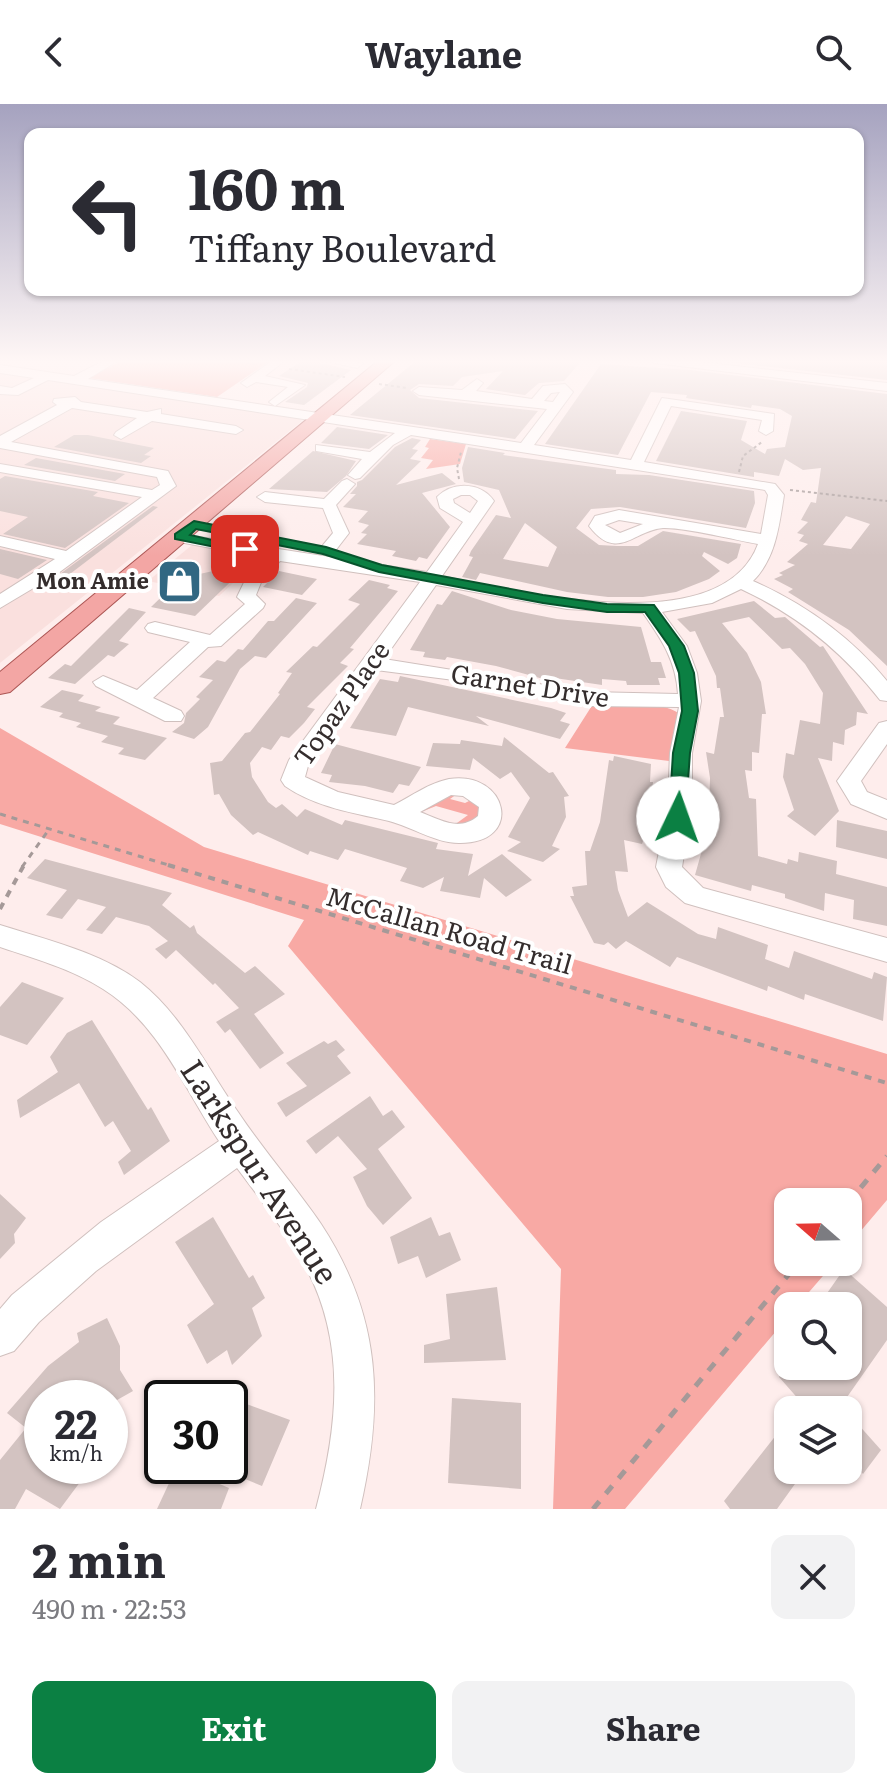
<!DOCTYPE html>
<meta charset="utf-8">
<style>
body{margin:0;font-family:Literata,serif;background:#f2f2f3;color:#2b2b33;height:100vh;display:flex;flex-direction:column;font-size:30px;white-space:nowrap}
*{box-sizing:border-box;margin:0}
p{font-size:26px;color:#7c7c81}
.icon{flex:none;width:44px;height:44px;fill:none;stroke:currentColor;stroke-width:2;stroke-linecap:round;stroke-linejoin:round}
.map{position:relative;height:1405px;overflow:hidden}
.side{display:flex;flex-direction:column;background:#fff;flex:1}
.side>*{flex:none}
.hud{position:absolute;left:24px;top:24px;width:840px;height:168px;border-radius:16px;box-shadow:0 2px 6px #0004;background:#fff;color:#2b2b33;overflow:hidden}
.needle{width:52px;rotate:290deg}
.fabs{position:absolute;left:774px;top:1084px;display:grid;gap:16px}
.fabs a{display:grid;place-items:center;width:88px;height:88px;border-radius:16px;background:#fff;box-shadow:0 2px 6px #0004;font-size:40px}
.speed{position:absolute;left:24px;top:1276px;display:flex;gap:16px;font-size:40px;font-weight:700;text-align:center}
.speed>*{display:grid;place-content:center;width:104px;height:104px;border-radius:50%;background:#fff;box-shadow:0 2px 6px #0004;line-height:1}
.speed small{font-size:20px;font-weight:400}
.speed .limit{border:4px solid #111;border-radius:12px;background:#fff;color:#111}
.pin{position:absolute;display:grid;place-items:center;width:68px;height:68px;color:#fff;margin:-34px;border-radius:16px;box-shadow:0 4px 12px #0006}
.me{position:absolute;width:88px;margin:-44px;rotate:3deg;stroke-linejoin:round;filter:drop-shadow(0 0 6px #0008)}
.turn{display:flex;align-items:center;gap:28px;height:168px;padding:0 32px;font-size:36px}
.turn .icon{width:104px;height:104px;stroke-width:2.5}
.turn b{display:block;font-size:56px;line-height:68px}
.round{display:grid;place-items:center;flex:none;width:84px;height:84px;border-radius:16px;background:#f2f2f3}
.summary{display:flex;align-items:center;justify-content:space-between;height:136px;padding:0 32px}
h1{font-size:48px;font-weight:700;line-height:60px}
.primary-button{display:flex;gap:16px;margin-top:auto;padding:16px 32px}
.primary-button a{flex:1;height:92px;border-radius:16px;background:#0b8043;color:#fff;font-size:32px;font-weight:700;line-height:92px;text-align:center}
.primary-button a+a{background:#f2f2f3;color:#2b2b33}
header{display:flex;justify-content:space-between;align-items:center;height:104px;padding:0 32px;background:#fff;font-size:36px;font-weight:700}
.map>svg:first-child{display:block}
.built{fill:#fae0de}
.green{fill:#f8a9a4}
.building{fill:#d3c3c1;fill-rule:evenodd}
.lines{fill:none;stroke-linecap:round;stroke-linejoin:round}
.minor-casing{stroke:#d0c0be;stroke-width:2}
.major-casing{stroke:#ab5553;stroke-width:2}
.path-far3{stroke:#a59998;stroke-width:2;stroke-dasharray:3 3;stroke-linecap:butt}
.path-far2{stroke:#a59998;stroke-width:3;stroke-dasharray:6 6;stroke-linecap:butt}
.path-far1{stroke:#a59998;stroke-width:4;stroke-dasharray:7 7;stroke-linecap:butt}
.path{stroke:#a59998;stroke-width:5;stroke-dasharray:10 10;stroke-linecap:butt}
.minor{fill:#fff;fill-rule:evenodd}
.major{fill:#f3a6a4;fill-rule:evenodd}
.route{fill:#0b8043;stroke:#07532c;stroke-width:2}
.labels{text-anchor:middle;stroke-width:8;stroke-linejoin:round;paint-order:stroke}
.far-poi-label{font-size:22px;font-weight:bold;fill:#342d2d;stroke:#fff;text-anchor:end}
.street-label{font-size:26px;fill:#342d2d;stroke:#fff}
.near-street-label{font-size:32px;fill:#342d2d;stroke:#fff}
</style>
<header><svg class="icon" aria-label="back" viewBox="0 0 24 24"><path d="M15 5l-7 7 7 7"/></svg>Waylane<svg class="icon" aria-label="search" viewBox="0 0 24 24"><circle cx="10" cy="10" r="6"/><path d="M15 15l6 6"/></svg></header>
<div class="map">
<svg width="887" height="1405" viewBox="0 0 887 1405">
<rect width="100%" height="100%" fill="#feedec"/>
<g class="built">
<path d="M0,268l298,46 4,3 -302,242z"/>
<path d="M192,441l68,13 -41,38 -71,-15z"/>
</g>
<g class="green">
<path d="M123,256h148l-54,37 -128,-19z"/>
<path d="M430,335l36,5 -6,20 -34,5 7,-9 -12,-2 8,-10 -4,-1z"/>
<path d="M593,600c20,1 75,-4 87,11l-11,46 -104,-13z"/>
<path d="M0,624l204,119 683,207v146l-39,46v-44h-60v60h47l-38,44h-9v11l-163,192h-72l8,-240 -273,-323 16,-26 -304,-96z"/>
<path d="M461,687l-11,8 15,4 14,-7 2,25 -20,5 -4,-3 11,-8 -32,-9 -15,6 18,-13z"/>
</g>
<g class="building">
<path d="M303,256h15l2,3 31,7 -47,35 -19,-3 22,-15 1,-4 -29,-7z"/>
<path d="M417,256h165l-18,21 -25,2 -14,12 -39,-6 17,-18 -41,6 -9,9 -34,-2 -9,6 9,8 119,13 -23,28 -165,-24z"/>
<path d="M707,256h180v20z"/>
<path d="M601,260l89,6 197,24v272l-38,-36 -61,-38 5,-3 -19,-10 9,-4 -4,-2 16,-8 -8,-3 21,-18 -9,-3 5,-6 -7,-2 11,-11 -7,-2 10,-18 5,1 5,-35 -18,2 -18,-11 -6,17 -25,-4v5l-98,-16 25,-50 66,10 -6,19 24,14 2,-5 18,-2 7,-31 -12,-7 -28,-4 -1,3 -65,-10 1,-3 -36,-3 -33,63 -73,-11zM846,412l24,8 -19,25 -28,-4z"/>
<path d="M337,323l51,8 -19,14 -48,-6z"/>
<path d="M74,331h14l66,13 -10,7 7,1 -10,7 -87,-16z"/>
<path d="M412,334l9,2 -9,9 6,1 -8,9 11,2 -25,24 46,-12 14,11 -34,9 28,34 -23,32 -8,-2 -3,4 -24,-5 4,-5 -39,-7 10,-10 -6,-1 8,-8 -11,-3 10,-11 -25,-4 13,-13h-6l7,-8v-4l5,-2 33,-33z"/>
<path d="M468,343l37,6 -2,2 113,15v4l33,1 105,16 1,12 -9,25 -126,-21 -29,2 -15,19 23,17 18,1h21l25,-15 78,13 -4,14 -9,6 -24,-12 -2,4 18,15 -11,8 -33,13 -33,5h-35l-41,-5 -87,-19 -4,7 -14,-3 11,-20 -4,-1 2,-5 25,-36 15,3 -12,-28 -35,-8 -2,-14zM525,419l32,24 -9,20 -45,-8z"/>
<path d="M313,347l43,10 -10,15 -19,16 -58,-3z"/>
<path d="M36,354l89,16 -10,7 -91,-16z"/>
<path d="M5,372l93,16 -5,4 36,7 -64,45 -62,-14 25,-17 -28,-6v-32z"/>
<path d="M153,402l5,1 -100,76 -6,4 -7,-2z"/>
<path d="M0,445l47,11 -29,19 -18,-5z"/>
<path d="M250,459l-55,53 -44,-9 30,-29z"/>
<path d="M279,467l38,8 -15,16 -39,-8z"/>
<path d="M369,476l21,5 -3,3 11,3 -48,57 4,1 -14,14 8,3 -41,41 8,2 -11,14 -15,15 -8,-2 -10,14 -9,-3 -12,16 2,14 16,25 8,6 6,-4 15,13 8,-8 37,16 3,-5 93,23 -2,6 37,5 -5,22 34,-22 30,26 -26,17 -22,-19 -4,20 -40,-7 4,-14 -21,11 -23,-7 7,-13 -62,-19 -7,11 -28,-9 -2,4 -50,-23 -5,3 -22,-20 -12,-21 -5,1 -4,-32 12,-2 23,-28 5,-1 30,-38 -2,-1 14,-20 -6,-1 27,-26 4,1 43,-43 -12,-4z"/>
<path d="M452,487l59,19 46,9 84,8 10,35h10l5,16h-8l2,7h-33l-1,-4 -24,-2v6l-54,-8 -1,3 -51,-14 -49,-9 -2,3 -22,-3 2,-5 -15,-2 27,-46 5,1z"/>
<path d="M296,494l21,5 -51,55 -11,-2 -15,13 -32,58 -14,12 -22,-7 12,-9 2,-10 14,-14 -4,-2 17,-17 -14,-3 18,-17 8,2 13,-13 5,1 25,-29h6z"/>
<path d="M754,497l21,17 10,-1 35,30 3,-1 45,68 -11,-2 -1,13 -11,5 -1,15 -11,-3 -1,19 -14,-3 21,53 -24,25 -28,-20 7,-6 -11,-33 3,-24 8,2 6,-35 20,4 3,-31 -18,-29 -15,-16 -8,1 -33,-32 -27,6 25,30 14,29 5,32h-4l-3,39 -7,-1v19l-7,-1 4,28 7,1 2,57 29,8 1,-5 10,3 1,-10 38,9 -1,13 51,13v39l-34,-7 1,-19 -29,-7 -1,18 -39,-13v-4l-33,-9 -1,6 -56,-16 9,-32 4,1 2,-66 -4,-26 8,2 6,-37h4l-4,-29h-3l-1,-12 -21,-45 -5,1 -13,-13z"/>
<path d="M129,504l17,4 -27,29 10,3 -15,13 -6,-2 -33,29 -27,-6 17,-14 6,2z"/>
<path d="M400,572l151,32 15,5 -6,8 10,3 -10,15 -84,-23 13,10 -81,-19 -12,29 -46,-8 30,-49 18,3z"/>
<path d="M62,586l22,5 -6,6 23,6 -6,4 25,6 -7,7 54,14 -22,22 -27,-6 6,-6 -23,-6 7,-6 -32,-9 5,-4 -22,-6 4,-4 -23,-6z"/>
<path d="M504,633l45,36 4,-1 16,24 -5,1 2,20 -14,29 8,3 -17,13 -36,-11 14,-9 -13,-5 22,-39 -19,-26 -11,7 -27,-21 -3,12 -44,-4 7,-23 27,1 1,-4 41,6z"/>
<path d="M335,640l86,23 -12,19 -10,-2 -6,9 -28,-7 -36,-4 3,-7 -11,-2z"/>
<path d="M614,652l37,8 -1,18h3l-5,44 -6,18 -18,-4 4,32 -13,-1 3,19 10,27 19,-15 51,32 18,5 2,-12 50,18 -3,14 24,9 5,-17 78,28 2,-7 13,5 -4,44 -78,-27 -1,6 -36,-14 -1,5 -90,-34 -7,10 -44,-26 -10,8 -8,-7 -4,3 -10,-2 -24,-47h4l-2,-9 15,-2 -2,-34h5l10,-29 9,-62 4,1z"/>
<path d="M837,716l50,11v28l-51,-12z"/>
<path d="M45,755l127,34 -10,12 28,23 4,-3 3,8 48,40 10,-7 30,28 -31,20 30,39 -24,16 -30,-40 -5,4 -9,-11 23,-14 -24,-25 -2,2 -37,-35 -10,9 -11,-10 13,-8 -19,-15 -33,-9 -14,17 -16,-4 20,-23 -28,-8 -16,20 -16,-4 21,-25 -40,-12z"/>
<path d="M22,878l42,16 -37,47 -27,-10v-28z"/>
<path d="M92,916l56,90 3,-3 19,34 -46,34 -6,-13 13,-11 -18,-30 -8,6 -26,-44 -59,35 -3,-18 41,-28 -8,-15 17,-24z"/>
<path d="M336,936l9,10 -8,6 14,17 -65,44 -9,-14 30,-17 -21,-23 38,-22 4,3z"/>
<path d="M370,992l13,20 9,-6 13,17 -27,22 34,49 -29,27 -16,-19 -14,-29 14,-8 -29,-33 -22,18 -10,-13z"/>
<path d="M0,1090l26,24 -12,16 1,9 -15,16z"/>
<path d="M213,1113l36,61 4,-3 12,23 -13,10 10,28 -30,29 -5,-15 -20,14 -20,-39 27,-21 -39,-62z"/>
<path d="M431,1113l8,19 11,-4 11,28 -35,18 -8,-22 -20,8 -8,-27z"/>
<path d="M844,1165l43,38v33l-49,70h-30l-29,-33 7,-11h62v-60h-30z"/>
<path d="M497,1183l9,73 -82,3v-18l26,-6 -4,-45z"/>
<path d="M107,1214l13,28v24l13,21 -23,13v-6h-68v68h50l-32,43 -34,-20 -11,20h-15v-49l26,-32 -19,-15 41,-47 31,-24 -2,-9z"/>
<path d="M452,1294l69,5v86l-73,-6z"/>
<path d="M233,1295l57,21 -28,66 -29,-12 8,-19 -11,-5v-44z"/>
<path d="M848,1309l33,37 -18,24 -15,-18z"/>
<path d="M788,1316v50h17l-28,39h-47l-6,-8z"/>
<path d="M177,1362l52,22 -8,21h-64z"/>
</g>
<g class="lines">
<defs>
<g id="minor">
<path d="M105,256h14l-31,19 433,64 26,-34 -128,-14 -6,-4 6,-4 43,3 15,-11 6,4 -7,8 56,8 11,-13 22,-2 8,8 -39,53 97,15 31,-62 112,16 -1,17 -7,4 -7,-4 3,-11 -91,-14 -27,56 131,22 9,11c-5,31 -8,63 -31,86 52,23 98,56 134,100v20l-7,-1c-38,-49 -83,-85 -139,-111l-29,14 -50,9 25,34 10,27 4,28 -9,52v52l-10,62 21,21 184,50v24l-202,-59 -19,-16 -10,-20 12,-62 2,-52 9,-46 -90,-1 -135,-26 -78,-10 -68,96 -3,11 33,15 56,13c18,-9 35,-22 55,-26 59,-9 76,65 10,64 -24,0 -47,-16 -70,-22 -35,-8 -74,-14 -104,-35l-4,-6 8,-20 131,-178 -140,-21 -18,19 -6,15 9,9 -2,4 -42,38 -13,1 -55,51 28,13 3,5 -3,5h-16l-69,-35 -3,-4 10,-6 34,14 53,-48 -42,-10 -3,-4 3,-4 7,-2 55,13 35,-31 -8,-7 11,-23 16,-16 -90,-17 -2,-4 2,-4 253,39 36,-50 -23,-14 -3,-11c16,-16 44,-15 57,4l-52,75c77,16 280,66 316,-32 -23,-4 -74,-17 -95,-16 -29,2 -46,35 -74,-2l6,-10 24,-6 142,24 7,-39 -3,-5 -354,-55 -18,10 -33,33 -5,1 -7,-4 14,-16 -46,-8v-6l54,7 25,-19 -347,-53 -30,15 -18,-1v-8l12,2 22,-10 -34,-5v-8l74,11zM560,288l-7,10 -9,-1 7,-8zM461,391h9l8,6 -8,12 -16,-10 -1,-4zM619,416l24,4 -23,9 -15,-8zM436,481l131,24 76,4c19,27 33,48 35,81l-89,-2 -205,-33zM451,691l12,1 16,11 -1,9c-19,16 -37,4 -58,-4z"/>
<path d="M273,256h13l-21,16 40,9 -30,21 -6,-4 19,-15 -32,-5 -9,5 -6,-4z"/>
<path d="M321,256h30l12,4 -6,4z"/>
<path d="M649,256h34l204,23v8l-232,-28z"/>
<path d="M75,293l6,5 66,10 14,-3v5l75,12 7,4 -7,4 -84,-13 -31,18 -7,-4 2,-3 21,-14 -65,-10 -61,34 157,29 8,15 -119,88 -57,34v-14l55,-35 -55,-13v-10l66,15 76,-54 -142,-25v-8l152,26 8,-5 -3,-8 -157,-29v-12l57,-31 -4,-3 1,-3z"/>
<path d="M347,375l8,5 -19,21 13,28 -17,22 -6,1 -8,-5 15,-18 -10,-25 -58,-6 -8,-5 8,-5 59,7 18,-18z"/>
<path d="M887,617v23l-26,37 6,11 20,8v19l-36,-15 -14,-23 42,-58z"/>
<path d="M0,821c47,15 100,27 140,57 43,34 67,86 98,130 26,39 57,74 83,112 61,93 63,180 39,285h-44c22,-83 31,-167 -12,-245 -19,-34 -44,-65 -67,-96l-141,103 -57,51 -25,29 -14,5v-47l12,-14 89,-73 118,-81c-35,-53 -60,-117 -116,-152 -31,-20 -68,-30 -103,-42z"/>
</g>
<path id="major" d="M379,256h17l-386,332 -10,2v-22z"/>
</defs>
<use href="#minor" class="minor-casing"/>
<use href="#major" class="major-casing"/>
<g class="path-far3">
<path d="M235,256l19,4"/>
<path d="M289,265l56,8"/>
<path d="M379,280l28,4"/>
<path d="M739,368l4,-16 19,-14"/>
<path d="M459,375l-2,-11 4,-16"/>
<path d="M790,386l97,11"/>
</g>
<g class="path-far2">
<path d="M0,710l175,53"/>
<path d="M22,763l28,-39"/>
</g>
<g class="path-far1">
<path d="M168,761l719,218"/>
<path d="M0,805l24,-44"/>
</g>
<g class="path">
<path d="M848,1099l39,-47"/>
<path d="M593,1405l206,-247"/>
</g>
<use href="#minor" class="minor"/>
<use href="#major" class="major"/>
</g>
<linearGradient id="sky" x2="0" y2="1"><stop stop-color="#a5a2bf"/><stop offset="0.57" stop-color="#fff7f6"/><stop offset="1" stop-color="#fff7f6" stop-opacity="0"/></linearGradient>
<rect width="887" height="452" fill="url(#sky)"/>
<path class="route" d="M194,417l132,26 56,18 161,30 64,9 47,1 30,41 10,27 4,38 -8,42 -5,69h-14l-2,-4 4,-65 9,-42 -3,-38 -10,-27 -24,-34h-38l-64,-9 -164,-31 -56,-18 -127,-25 -6,6 62,14 -7,4 -70,-14v-5z"/>
<defs>
<symbol id="shop-square" viewBox="-11 -11 22 22"><rect x="-9" y="-9" width="18" height="18" rx="4" fill="#316782" stroke="#fff"/><path d="M-5-2.5h2.3a2.7 3.5 0 0 1 5.4 0H5L5.5 6h-11ZM-1.5-2.5h3a1.5 2.3 0 0 0-3 0Z" fill="#fff"/></symbol>
</defs>
<g fill-rule="evenodd">
<use href="#shop-square" x="154" y="452" width="51" height="51"/>
</g>
<g class="labels">
<g class="far-poi-label">
<text x="149" y="485">Mon Amie</text>
</g>
<g class="street-label">
<text transform="translate(530 582) rotate(9)" y="9">Garnet Drive</text>
<text transform="translate(342 600) rotate(-55)" y="9">Topaz Place</text>
<text transform="translate(449 827) rotate(16)" y="9">McCallan Road Trail</text>
</g>
<g class="near-street-label">
<text transform="translate(259 1068) rotate(57)" y="11">Larkspur Avenue</text>
</g>
</g>
</svg>
<div class="fabs">
<a><svg class="needle" viewBox="-14 -14 28 28"><path d="M0-13l5 13h-10z" fill="#e53935"/><path d="M0 13l5-13h-10z" fill="#7c7c81"/></svg></a>
<a><svg class="icon" aria-label="search" viewBox="0 0 24 24"><circle cx="10" cy="10" r="6"/><path d="M15 15l6 6"/></svg></a>
<a><svg class="icon" aria-label="layers" viewBox="0 0 24 24"><path d="M12 4l9 5-9 5-9-5zM3 14l9 5 9-5"/></svg></a>
</div>
<div class="speed"><div>22<small>km/h</small></div><div class="limit">30</div></div>
<div class="pin" style="left:245px;top:445px;background:#d93025"><svg class="icon" aria-label="arrive" viewBox="0 0 24 24"><path d="M6 21V4h12l-3 4 3 4H6"/></svg></div>
<svg class="me" style="left:678px;top:714px" viewBox="-20 -20 40 40"><circle r="19" fill="#fff"/><path d="M0-13L10 11 0 6-10 11z" fill="#0b8043"/></svg>
<div class="hud">
<div class="turn"><svg class="icon" aria-label="left" viewBox="0 0 24 24"><path d="M17 20v-9H6M10 6l-5 5 5 5"/></svg><div><b>160 m</b>Tiffany Boulevard</div></div>
</div>
</div>
<section class="side">
<div class="summary"><div><h1>2 min</h1><p>490 m · 22:53</p></div><a class="round"><svg class="icon" aria-label="close" viewBox="0 0 24 24"><path d="M6 6l12 12M18 6L6 18"/></svg></a></div>
<div class="primary-button"><a>Exit</a><a>Share</a></div>
</section>
